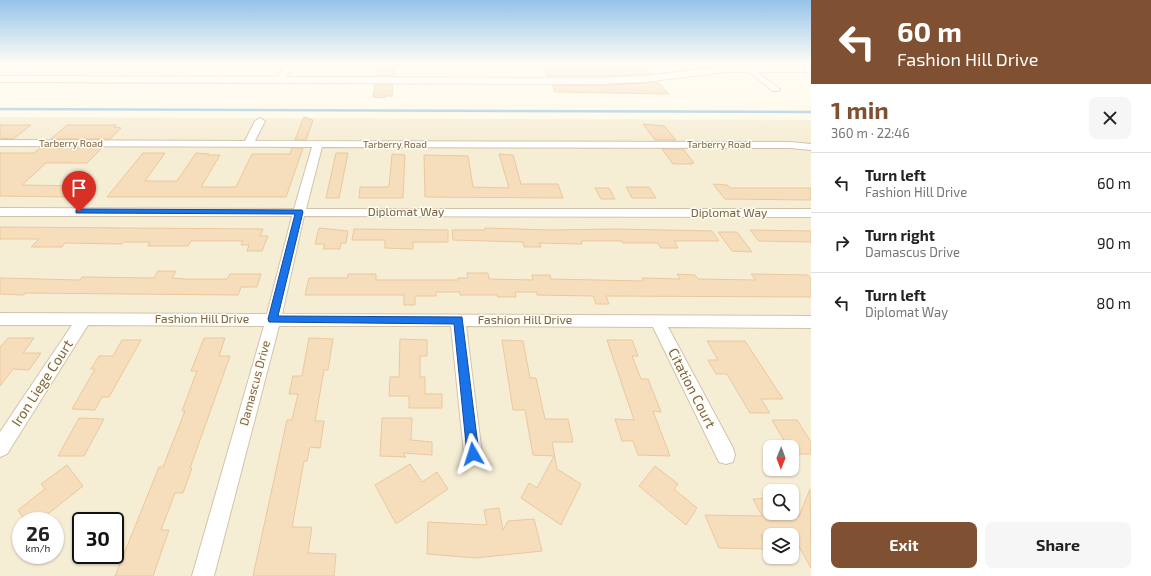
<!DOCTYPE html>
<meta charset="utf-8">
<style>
body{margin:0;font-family:"Exo 2",sans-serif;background:#f6f6f6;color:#222;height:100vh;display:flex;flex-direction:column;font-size:15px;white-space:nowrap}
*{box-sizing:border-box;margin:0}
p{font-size:13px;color:#767676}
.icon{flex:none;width:22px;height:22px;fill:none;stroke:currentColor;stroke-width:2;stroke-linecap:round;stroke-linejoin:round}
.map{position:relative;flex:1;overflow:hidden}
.side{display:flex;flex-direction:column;background:#fff;width:340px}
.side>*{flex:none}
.top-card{background:#7f5031;color:#fff;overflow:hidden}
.needle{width:26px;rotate:181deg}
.tools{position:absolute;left:763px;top:440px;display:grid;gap:8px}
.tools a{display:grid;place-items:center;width:36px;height:36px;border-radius:8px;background:#fff;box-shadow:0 1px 3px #0004;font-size:20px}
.speed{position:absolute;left:12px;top:512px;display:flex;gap:8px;font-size:20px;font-weight:700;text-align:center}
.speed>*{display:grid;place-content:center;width:52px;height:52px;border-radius:50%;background:#fff;box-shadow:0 1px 3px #0004;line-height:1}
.speed small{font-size:10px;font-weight:400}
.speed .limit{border:2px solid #111;border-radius:6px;background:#fff;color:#111}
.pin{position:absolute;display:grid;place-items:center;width:34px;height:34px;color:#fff;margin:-41px -17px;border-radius:50% 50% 50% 0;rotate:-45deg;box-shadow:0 0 4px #0007}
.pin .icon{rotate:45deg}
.me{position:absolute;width:44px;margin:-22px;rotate:354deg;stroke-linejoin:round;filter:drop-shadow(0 0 3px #0008)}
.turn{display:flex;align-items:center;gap:14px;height:84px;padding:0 20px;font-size:18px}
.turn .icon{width:52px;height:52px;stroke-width:2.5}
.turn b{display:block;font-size:28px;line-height:34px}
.round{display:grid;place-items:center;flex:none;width:42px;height:42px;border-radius:8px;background:#f6f6f6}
.head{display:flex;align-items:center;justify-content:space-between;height:68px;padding:0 20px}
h1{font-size:24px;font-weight:700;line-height:30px;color:#7f5031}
.action{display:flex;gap:8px;margin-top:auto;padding:8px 20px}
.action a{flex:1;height:46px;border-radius:8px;background:#7f5031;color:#fff;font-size:16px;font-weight:700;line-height:46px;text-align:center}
.action a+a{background:#f6f6f6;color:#222}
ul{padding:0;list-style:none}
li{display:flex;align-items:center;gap:12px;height:60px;padding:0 20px;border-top:1px solid #e0e0e0}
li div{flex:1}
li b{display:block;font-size:15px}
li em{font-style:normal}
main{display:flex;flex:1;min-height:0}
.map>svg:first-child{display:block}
.residential{fill:#f6edd5;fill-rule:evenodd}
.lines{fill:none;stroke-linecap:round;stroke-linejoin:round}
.stream{stroke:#9fc8dd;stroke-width:2.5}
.building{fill:#f6debd;stroke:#eac89c}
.street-casing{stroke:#d2c3ac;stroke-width:2}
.secondary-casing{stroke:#d5c5a9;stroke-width:2}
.street{fill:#fff;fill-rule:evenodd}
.secondary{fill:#fff;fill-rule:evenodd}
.route{fill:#1a73e8;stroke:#114b97}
.labels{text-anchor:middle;stroke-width:3;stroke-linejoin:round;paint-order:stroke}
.far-street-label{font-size:10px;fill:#7b6449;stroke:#fffcf0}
.street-label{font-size:12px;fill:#7b6449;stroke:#fffcf0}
.near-street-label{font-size:14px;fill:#7b6449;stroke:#fffcf0}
</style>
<main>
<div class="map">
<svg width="811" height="576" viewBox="0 0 811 576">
<rect width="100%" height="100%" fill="#fef9e8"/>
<path class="residential" d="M0,117l811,3v456h-811zM770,447h22v22h-22zM770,491h22v22h-22zM21,521h34v34h-34zM81,521h34v34h-34zM770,535h22v22h-22z"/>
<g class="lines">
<path class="stream" d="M0,109l811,3"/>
</g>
<g class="building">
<path d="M614,64h27l9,10 -53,2h-50l-5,-10h74z"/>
<path d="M378,67h17l-1,9h-17z"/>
<path d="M658,82l11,12 -114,-2 -3,-7 45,1z"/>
<path d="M375,85h18l-1,11h-7v2l-12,-1z"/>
<path d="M304,117l9,3 -7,20h-11z"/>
<path d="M643,124l21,2 12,14h-21z"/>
<path d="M0,125h31l-18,14 -13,-1z"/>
<path d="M67,125h49l-2,2 7,1 -11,11h-59z"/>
<path d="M40,148h62l-15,15h-41l-24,22 60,1 -10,11 -72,-1v-43h34z"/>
<path d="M292,148h11l-17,49h-179l36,-44h22l-20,28h32l19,-28 13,1 -1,1h12l-19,32h35l16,-33h38z"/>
<path d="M662,149h21l11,14h-3l1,1h-19z"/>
<path d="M336,153h12l-9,45h-13z"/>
<path d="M392,154l13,1 -2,43h-44l1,-11h29z"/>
<path d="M499,154l14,1 8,29h37l5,14 -138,-1 -1,-42 44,1 5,31 36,1z"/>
<path d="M713,184l14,1 3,3h81v12l-86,-1z"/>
<path d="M626,187h23l7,11h-24z"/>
<path d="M595,188h14l6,11h-14z"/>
<path d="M0,227l263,2 -3,7h8l-6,15h-15l2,-6h-8l2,-4h-52l-3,5h-40l2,-4h-26l-2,2 -57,-1 -3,4h-31l8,-8h-39z"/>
<path d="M319,228l29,3 -2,12h-5l-1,6h-17l2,-5h-10z"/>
<path d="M485,228l65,2 66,-1 96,2 7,10h-45l4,7h-17l-3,-5h-35l-1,-2h-41l1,3 -43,-1 2,4h-17l-1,-5 -70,-2 -1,-10h33z"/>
<path d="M354,229l94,1v12h-35v7l-28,-1v-8h-33z"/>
<path d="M750,230l61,1v11l-52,-1z"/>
<path d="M718,232h19l15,20 -20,-1z"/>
<path d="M158,271h18l-4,7 14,1h41l3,-5h31l-4,13h-16l-3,8 -213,-2 -1,2 -24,-1v-16l80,2 2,-3 72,1z"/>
<path d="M467,273h21l1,6 44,1 -1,-5h18l1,4 92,2 -1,-3 38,1 -3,-5 18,1 3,4 58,1 -5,-6 57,1 3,4v18l-205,-1 3,8h-13l-3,-8 -56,-1v-3h-22l1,5h-18l-1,-2h-37v-3h-24v4h-21v9h-11v-10h-99l4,-17h38l1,-4h28v6h82v-2h10z"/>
<path d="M8,338h26l-11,15h18l-12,17 -16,-1 -13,17v-39z"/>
<path d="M204,338h21l-6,18h11l-40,112h2l-9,25h-8l-14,37h8l-16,46h-38l44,-109h4l22,-56h-3l15,-40h-6z"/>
<path d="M309,338l24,1 -5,31h-4l-9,51h9l-4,27 -10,-1 -3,14h-3l-12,66h20l-4,26 28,1 -2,22h-81l34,-156h5l6,-26h-9l4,-18h9z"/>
<path d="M400,339l27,1v16h-7v21h5v17h17v14h-33v-12h-20l1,-19h9z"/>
<path d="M122,340h19l-32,57h-7l-7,13 -23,-1 23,-40h-4l8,-13h14z"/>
<path d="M502,340l21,1 7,37h6l9,41h23l5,23h-21l5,27 24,15 -20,41 -40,-27 8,-15 8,5 17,-32 -21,-1 -8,-45h-12z"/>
<path d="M607,340h25l6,16h-6l9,23h7l13,33 -8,-1 17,45 -32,-1 -5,-14h-11l-7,-22 19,1z"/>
<path d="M707,341h38l38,58h-22l9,14h-20l-23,-39h-11l-8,-14h10z"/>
<path d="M79,418l25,1 -20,37h-26z"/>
<path d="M382,418h30l-1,22 21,2v13l-29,-2 3,4 -26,-1z"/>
<path d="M772,420h25l14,22v12h-19v-7h-4z"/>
<path d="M410,464l12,18 15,-10 11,17 -52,35 -21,-39z"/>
<path d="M67,465l16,21 -44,35h-14l-7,-11 27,-21 -4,-5z"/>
<path d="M655,466l23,18 -4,5 23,19 -11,17 -47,-39z"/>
<path d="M810,489l1,79 -14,-25 -5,1v-9h-31l6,14 -48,-1 -14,-33 57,1 -9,-17 17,-1v15h7l3,4 19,-1z"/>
<path d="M499,508l4,22 5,-9 26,-2 8,32 -67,7 -48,-4 1,-32 59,3 -3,-15z"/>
</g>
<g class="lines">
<defs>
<g id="street">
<path d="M287,63h7l-11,19h-6l-1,-2z"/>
<path d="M738,63h7l35,26 -1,2h-6z"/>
<path d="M260,118l5,3 -10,20 535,1 21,2v6l-21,-2 -468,-1 -16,62h505v8l-507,-1 -22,98 529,2v12l-143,-1 65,121 2,7 -2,7 -7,2 -7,-2 -66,-135 -187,-1 16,128 -2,7 -7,2 -7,-2 -2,-7 -13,-128h-172l-65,250h-22l72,-250 -176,-1 -81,129 -7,3v-25l72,-107h-72v-12l267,1 25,-98h-292v-8l294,1 18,-62 -312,-1v-6l245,1 10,-20z"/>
</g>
<path id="secondary" d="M725,66h86v6h-86l-80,10 -48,2 -597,-2v-6l597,2 48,-2z"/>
</defs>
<use href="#street" class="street-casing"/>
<use href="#secondary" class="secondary-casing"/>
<use href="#street" class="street"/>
<use href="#secondary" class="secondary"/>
</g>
<linearGradient id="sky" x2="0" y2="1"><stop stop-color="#95c3e9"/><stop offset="0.44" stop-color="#fffcf5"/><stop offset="1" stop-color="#fffcf5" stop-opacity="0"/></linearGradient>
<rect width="811" height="143" fill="url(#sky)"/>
<path class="route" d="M79,209l223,1 1,2 -25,104 184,1 17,137 -1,4 -5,2 -4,-2 -2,-4 -13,-130 -185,-2 -1,-3 27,-105 -219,-1v-3z"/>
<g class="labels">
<g class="far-street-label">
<text x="71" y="147">Tarberry Road</text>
<text x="395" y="148">Tarberry Road</text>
<text x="719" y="148">Tarberry Road</text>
</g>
<g class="street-label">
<text x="406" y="216">Diplomat Way</text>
<text x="729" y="217">Diplomat Way</text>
<text x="202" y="323">Fashion Hill Drive</text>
<text x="525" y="324">Fashion Hill Drive</text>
<text transform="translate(255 383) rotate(-75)" y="4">Damascus Drive</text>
</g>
<g class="near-street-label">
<text transform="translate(42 383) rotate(-57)" y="5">Iron Liege Court</text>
<text transform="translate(692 388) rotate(63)" y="5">Citation Court</text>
</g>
</g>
</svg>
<div class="tools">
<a><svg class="needle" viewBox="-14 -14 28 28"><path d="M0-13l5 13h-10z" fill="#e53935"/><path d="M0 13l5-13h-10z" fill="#767676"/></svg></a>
<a><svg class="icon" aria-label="search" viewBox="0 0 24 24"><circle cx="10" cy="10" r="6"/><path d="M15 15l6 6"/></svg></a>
<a><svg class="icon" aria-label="layers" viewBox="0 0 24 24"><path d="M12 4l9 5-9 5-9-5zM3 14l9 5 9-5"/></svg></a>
</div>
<div class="speed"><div>26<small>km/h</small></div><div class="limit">30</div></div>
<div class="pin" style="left:79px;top:212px;background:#d93025"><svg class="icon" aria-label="arrive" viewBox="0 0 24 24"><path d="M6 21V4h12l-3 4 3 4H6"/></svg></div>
<svg class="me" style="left:473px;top:454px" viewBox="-20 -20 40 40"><path d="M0-17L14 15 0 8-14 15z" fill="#1a73e8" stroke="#fff" stroke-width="4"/></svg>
</div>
<section class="side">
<div class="top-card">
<div class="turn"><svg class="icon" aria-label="left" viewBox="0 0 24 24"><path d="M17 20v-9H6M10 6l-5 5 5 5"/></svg><div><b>60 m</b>Fashion Hill Drive</div></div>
</div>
<div class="head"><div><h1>1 min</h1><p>360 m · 22:46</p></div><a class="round"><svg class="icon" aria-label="close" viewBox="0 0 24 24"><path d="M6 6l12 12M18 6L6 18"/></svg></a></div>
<ul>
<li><svg class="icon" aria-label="left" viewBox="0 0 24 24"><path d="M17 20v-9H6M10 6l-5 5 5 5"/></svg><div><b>Turn left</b><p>Fashion Hill Drive</p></div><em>60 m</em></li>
<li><svg class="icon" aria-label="right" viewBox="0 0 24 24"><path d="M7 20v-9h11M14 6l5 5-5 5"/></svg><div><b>Turn right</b><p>Damascus Drive</p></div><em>90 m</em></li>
<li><svg class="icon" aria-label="left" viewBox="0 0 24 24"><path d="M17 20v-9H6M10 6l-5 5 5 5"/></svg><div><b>Turn left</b><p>Diplomat Way</p></div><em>80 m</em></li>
</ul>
<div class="action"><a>Exit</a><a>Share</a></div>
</section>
</main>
